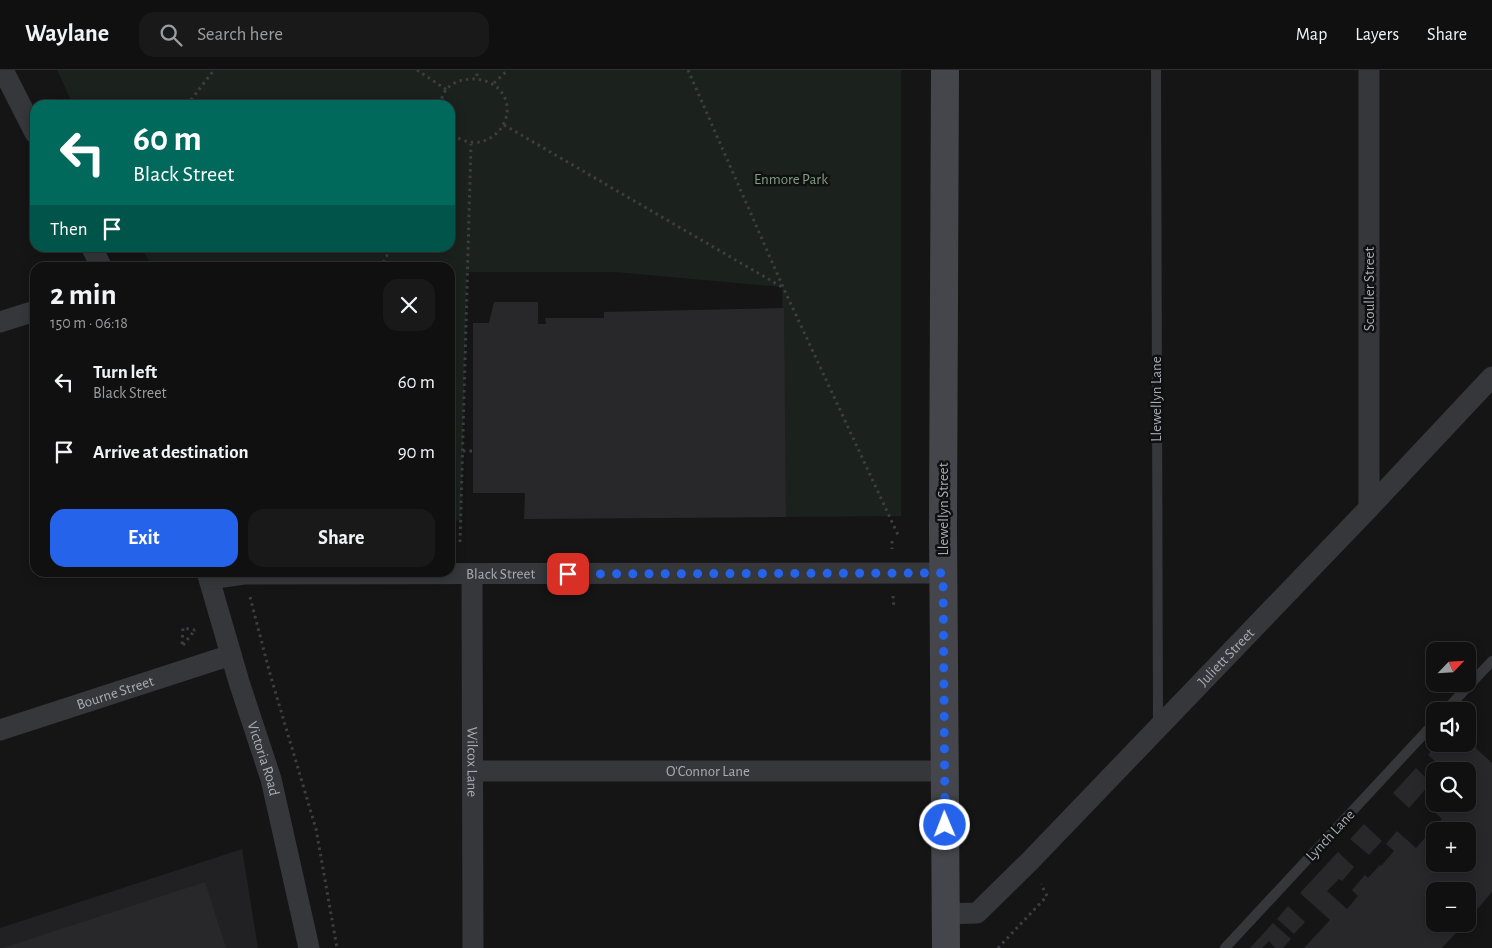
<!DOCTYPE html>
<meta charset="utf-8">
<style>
body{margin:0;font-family:"Alegreya Sans",sans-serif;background:#191919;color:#f1f3f6;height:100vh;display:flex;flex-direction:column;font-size:19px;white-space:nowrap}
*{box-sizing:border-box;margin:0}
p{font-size:16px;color:#9c9d9f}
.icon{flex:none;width:28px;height:28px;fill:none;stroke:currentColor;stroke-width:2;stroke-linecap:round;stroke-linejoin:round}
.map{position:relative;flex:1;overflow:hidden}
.drawer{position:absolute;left:30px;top:192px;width:425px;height:315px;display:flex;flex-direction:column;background:#101010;border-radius:15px;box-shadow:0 2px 12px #0003,0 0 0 1px #303030}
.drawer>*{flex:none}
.hud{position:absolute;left:30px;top:30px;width:425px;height:152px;border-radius:15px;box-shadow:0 2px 12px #0003,0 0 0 1px #303030;background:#00695c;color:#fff;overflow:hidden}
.needle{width:32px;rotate:65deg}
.fabs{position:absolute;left:1426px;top:572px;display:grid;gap:10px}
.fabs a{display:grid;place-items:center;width:50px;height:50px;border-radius:10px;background:#101010;box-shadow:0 2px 12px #0003,0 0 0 1px #303030;font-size:25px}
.pin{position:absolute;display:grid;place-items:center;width:42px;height:42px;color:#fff;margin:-21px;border-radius:10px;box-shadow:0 2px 8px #0006}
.me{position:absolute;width:55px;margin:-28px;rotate:359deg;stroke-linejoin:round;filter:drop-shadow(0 0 4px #0008)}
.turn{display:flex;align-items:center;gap:18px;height:105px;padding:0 20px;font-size:22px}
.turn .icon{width:65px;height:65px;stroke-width:2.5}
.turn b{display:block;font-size:35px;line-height:42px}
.then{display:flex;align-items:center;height:48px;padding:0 20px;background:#0003;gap:10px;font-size:19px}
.round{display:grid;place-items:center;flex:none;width:52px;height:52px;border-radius:15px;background:#191919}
.overview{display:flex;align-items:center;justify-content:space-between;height:85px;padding:0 20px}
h1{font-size:30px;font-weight:700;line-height:38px}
.cta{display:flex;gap:10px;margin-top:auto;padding:10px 20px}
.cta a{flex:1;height:58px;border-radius:15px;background:#2563eb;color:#fff;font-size:20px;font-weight:700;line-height:58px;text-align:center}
.cta a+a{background:#191919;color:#f1f3f6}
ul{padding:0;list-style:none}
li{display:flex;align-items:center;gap:15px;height:70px;padding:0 20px}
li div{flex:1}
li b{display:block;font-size:19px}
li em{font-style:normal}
header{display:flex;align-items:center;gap:30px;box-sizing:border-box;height:70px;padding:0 25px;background:#101010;border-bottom:1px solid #303030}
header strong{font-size:24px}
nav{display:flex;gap:28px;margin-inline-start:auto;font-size:18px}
.search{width:350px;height:45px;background:#191919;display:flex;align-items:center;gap:12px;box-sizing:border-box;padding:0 18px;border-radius:15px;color:#9c9d9f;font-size:19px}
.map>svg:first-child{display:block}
.built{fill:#212123}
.green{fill:#1b211c}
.building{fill:#28282a;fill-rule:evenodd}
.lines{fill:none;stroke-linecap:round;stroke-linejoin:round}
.path{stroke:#3c3e42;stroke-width:3;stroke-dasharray:2.5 4;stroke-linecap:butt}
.lane{stroke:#36373b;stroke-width:10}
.street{stroke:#36373b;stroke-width:21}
.secondary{stroke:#44464b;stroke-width:28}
.route{stroke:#2563eb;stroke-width:9;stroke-dasharray:0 16.2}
.labels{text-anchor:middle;stroke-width:5;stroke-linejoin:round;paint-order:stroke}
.park-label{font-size:15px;fill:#819e82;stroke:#101011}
.street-label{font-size:15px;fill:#a8acb5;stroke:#101011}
</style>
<header>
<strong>Waylane</strong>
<div class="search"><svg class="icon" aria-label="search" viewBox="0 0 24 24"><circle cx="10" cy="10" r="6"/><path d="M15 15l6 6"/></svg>Search here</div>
<nav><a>Map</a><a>Layers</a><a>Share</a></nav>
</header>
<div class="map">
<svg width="1492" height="878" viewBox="0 0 1492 878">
<rect width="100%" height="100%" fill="#151516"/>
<path class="built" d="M242,779l16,99h-258v-20z"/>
<path class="green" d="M57,0h844v446l-115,1 -4,-230 -167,-15h-148l-6,248 -11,1v-253l-297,-1 -12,-19h309v-143h-377z"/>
<g class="building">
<path d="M494,232h44v22h8l-1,-6h59v-6l180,-4 2,209 -262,2 1,-26h-52v-170h16z"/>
<path d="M1468,671l24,22v129l-24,28v-29h-33v33h29l-22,24h-138l26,-28 -30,-27 38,-41 16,15 -12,14 -3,-2 -12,12 20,18 11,-13 -6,-6 13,-15 3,3 12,-13 1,1 13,-15 -8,-7 11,-13 19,17 26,-29 -11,-10 5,-5h32v-33h-22l-18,-16 10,-11h30zM1435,761h33v33h-33z"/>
<path d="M1416,698l15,15 -22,25 -16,-15z"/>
<path d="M1364,754l18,17 -13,14 -19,-16z"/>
<path d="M205,812l21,66h-223z"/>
<path d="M1288,836l17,16 -11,12 -17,-15z"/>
<path d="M1273,853l18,16 -8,9h-8l-6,-7 -7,7h-12z"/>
</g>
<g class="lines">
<g class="path">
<path d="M417,0l30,20"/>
<path d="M688,0l95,217 116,250"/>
<path d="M477,6v-6"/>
<path d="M494,13l14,-13"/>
<path d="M187,35l27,-35"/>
<path d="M433,35l8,-3"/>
<path d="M441,35c0,-33 56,-35 65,-4 7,25 -19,49 -43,39 -5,-2 -10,-3 -13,-7"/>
<path d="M504,55l278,162"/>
<path d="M380,198l11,-20"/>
<path d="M463,381h9"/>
<path d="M892,471v8"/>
<path d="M460,472l11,-398"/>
<path d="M893,526l1,12"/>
<path d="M250,527l20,77 46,155 21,119"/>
<path d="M182,574l1,-16 12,2 4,-1"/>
<path d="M183,575l12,-15"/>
<path d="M998,878l49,-52 -6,-12"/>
</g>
<g class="lane">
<path d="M1156,0l2,654"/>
<path d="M1445,641l47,-50"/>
<path d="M1225,878l210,-226"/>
</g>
<g class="street">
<path d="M3,0l32,63"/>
<path d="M1369,0v438"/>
<path d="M92,178l10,20"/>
<path d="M0,252l35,-11"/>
<path id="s1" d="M207,502l32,110 32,97 38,169"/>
<path id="s2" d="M472,504l1,374"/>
<path id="s3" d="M209,509l35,-5 699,-1"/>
<path id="s4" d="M0,660l231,-75"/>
<path id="s5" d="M473,701h471"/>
<path id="s6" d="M945,844l32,-1 53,-52 339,-353 123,-131"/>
</g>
<path class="secondary" d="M945,0l-2,457 3,421"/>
</g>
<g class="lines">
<path class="route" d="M568,504l375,-1 2,252"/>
</g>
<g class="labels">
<g class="park-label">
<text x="791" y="114">Enmore Park</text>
</g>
<g class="street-label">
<text transform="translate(1369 219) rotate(-90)" y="5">Scouller Street</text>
<text transform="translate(1156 329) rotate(-90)" y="5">Llewellyn Lane</text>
<text transform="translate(943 439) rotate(-90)" y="5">Llewellyn Street</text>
<text dy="5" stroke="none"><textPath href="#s3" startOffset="292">Black Street</textPath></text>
<text dy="5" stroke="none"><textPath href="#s6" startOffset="389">Juliett Street</textPath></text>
<text dy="5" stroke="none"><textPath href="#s4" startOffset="121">Bourne Street</textPath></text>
<text dy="5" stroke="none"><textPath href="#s1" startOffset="195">Victoria Road</textPath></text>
<text dy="5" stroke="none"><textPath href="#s2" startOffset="188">Wilcox Lane</textPath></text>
<text dy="5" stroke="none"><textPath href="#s5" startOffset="235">O'Connor Lane</textPath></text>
<text transform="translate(1330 765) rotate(-47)" y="5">Lynch Lane</text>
</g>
</g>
</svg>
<div class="fabs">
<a><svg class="needle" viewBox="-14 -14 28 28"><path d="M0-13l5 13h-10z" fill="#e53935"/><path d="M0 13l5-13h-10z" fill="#9c9d9f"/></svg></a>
<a><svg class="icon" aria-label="sound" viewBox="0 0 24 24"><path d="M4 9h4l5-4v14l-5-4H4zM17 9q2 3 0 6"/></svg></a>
<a><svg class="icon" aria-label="search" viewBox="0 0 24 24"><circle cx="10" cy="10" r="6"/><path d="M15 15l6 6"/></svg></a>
<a>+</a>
<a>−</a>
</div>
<div class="pin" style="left:568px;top:504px;background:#d93025"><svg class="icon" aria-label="arrive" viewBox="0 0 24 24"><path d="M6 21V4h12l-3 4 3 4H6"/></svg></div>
<svg class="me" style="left:945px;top:755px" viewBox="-20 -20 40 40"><circle r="17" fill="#2563eb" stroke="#fff" stroke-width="3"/><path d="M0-11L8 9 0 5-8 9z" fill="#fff"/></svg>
<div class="hud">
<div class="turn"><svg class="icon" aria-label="left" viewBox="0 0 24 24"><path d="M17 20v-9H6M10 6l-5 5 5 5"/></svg><div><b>60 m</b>Black Street</div></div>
<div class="then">Then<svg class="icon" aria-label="arrive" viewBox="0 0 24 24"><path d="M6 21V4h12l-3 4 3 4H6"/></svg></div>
</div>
<section class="drawer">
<div class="overview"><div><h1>2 min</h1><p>150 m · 06:18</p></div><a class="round"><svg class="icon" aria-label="close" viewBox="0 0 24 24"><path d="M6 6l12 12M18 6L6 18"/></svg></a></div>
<ul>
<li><svg class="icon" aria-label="left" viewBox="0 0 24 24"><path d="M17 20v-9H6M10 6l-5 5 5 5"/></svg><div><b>Turn left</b><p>Black Street</p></div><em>60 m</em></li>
<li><svg class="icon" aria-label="arrive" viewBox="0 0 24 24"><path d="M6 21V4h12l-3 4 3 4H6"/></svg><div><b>Arrive at destination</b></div><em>90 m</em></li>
</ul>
<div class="cta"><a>Exit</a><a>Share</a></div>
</section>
</div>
